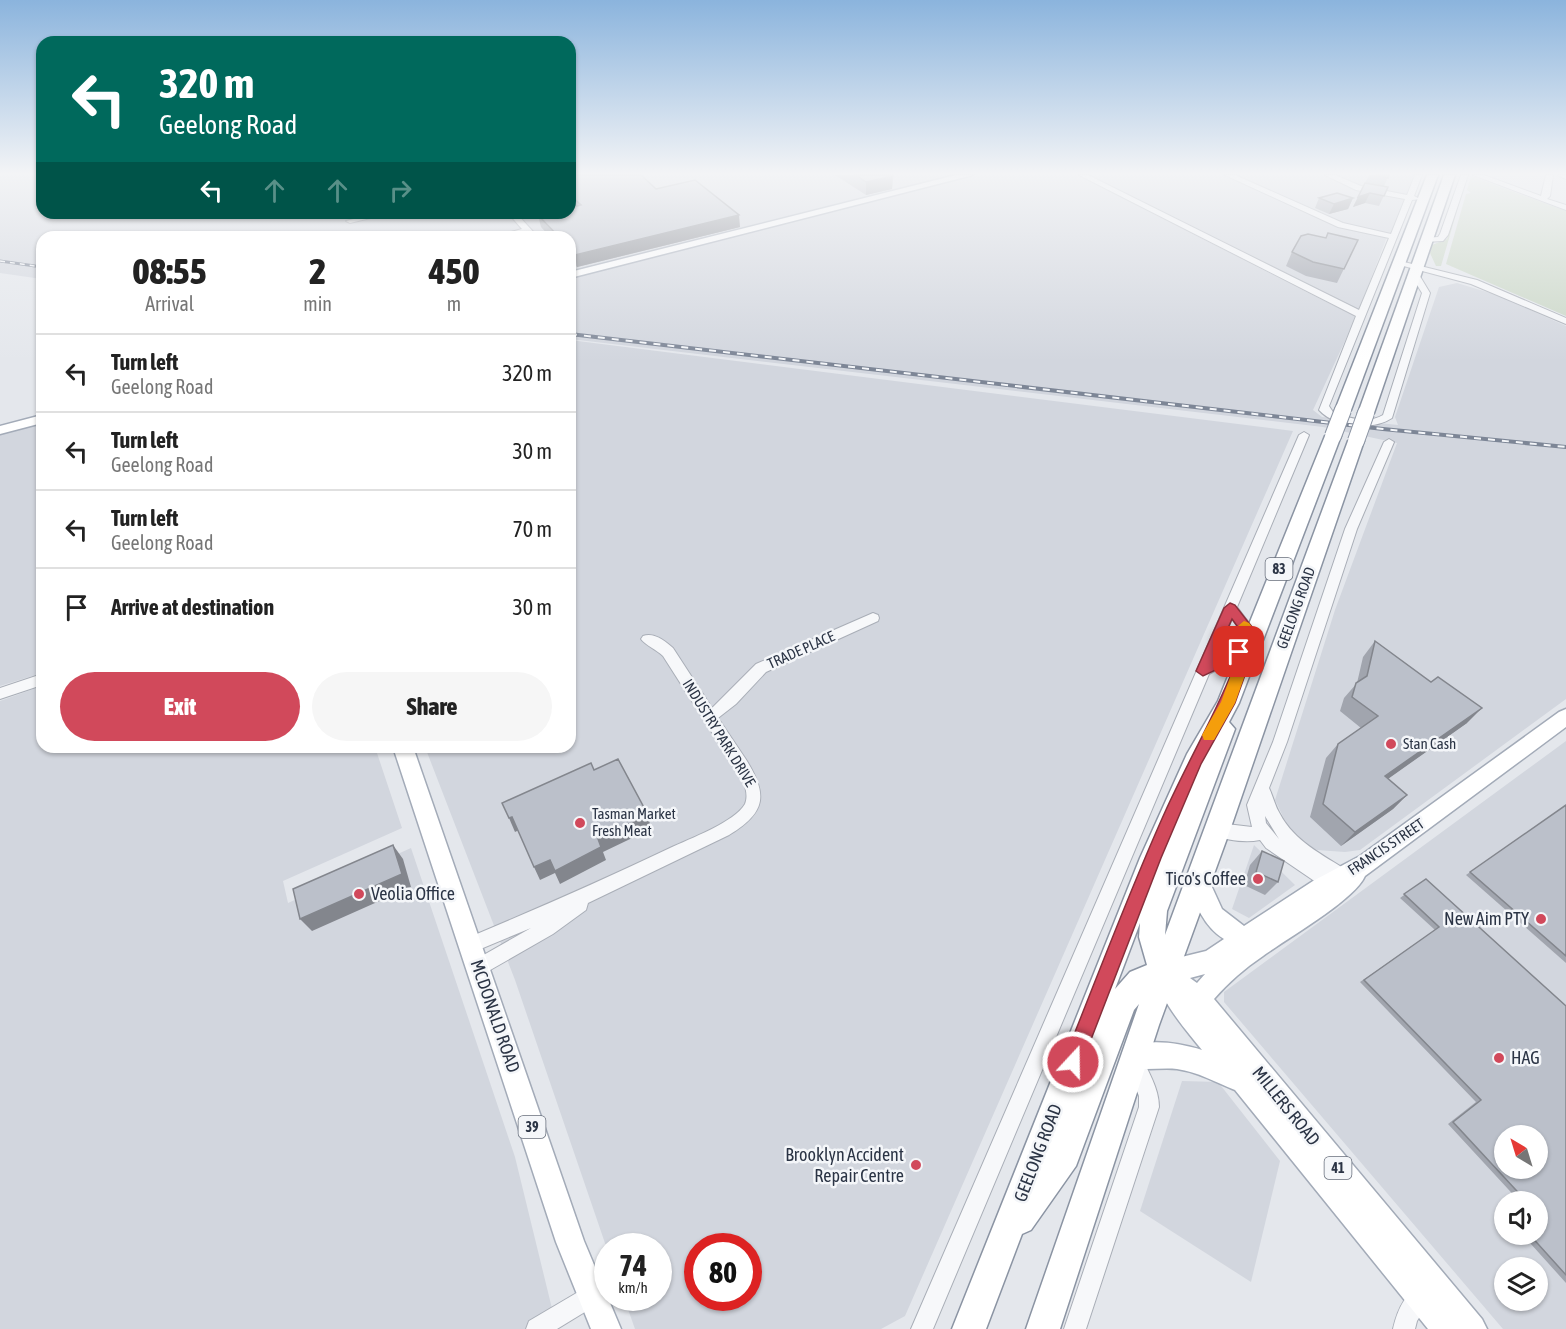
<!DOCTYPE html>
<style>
body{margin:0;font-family:"Asap Condensed",sans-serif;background:#f6f6f6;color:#222;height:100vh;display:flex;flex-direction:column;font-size:22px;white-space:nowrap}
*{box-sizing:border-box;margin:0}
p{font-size:20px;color:#767676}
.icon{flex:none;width:33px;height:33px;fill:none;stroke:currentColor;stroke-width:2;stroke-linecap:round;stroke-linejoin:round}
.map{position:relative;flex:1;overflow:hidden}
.panel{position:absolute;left:36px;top:231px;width:540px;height:522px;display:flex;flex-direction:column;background:#fff;border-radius:18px;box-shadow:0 2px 4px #0004}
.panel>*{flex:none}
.banner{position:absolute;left:36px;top:36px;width:540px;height:183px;border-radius:18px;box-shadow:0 2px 4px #0004;background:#00695c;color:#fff;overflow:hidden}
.needle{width:39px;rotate:322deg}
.tools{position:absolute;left:1494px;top:1125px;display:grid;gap:12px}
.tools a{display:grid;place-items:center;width:54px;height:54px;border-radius:50%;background:#fff;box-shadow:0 2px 4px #0004;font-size:30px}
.speed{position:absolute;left:594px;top:1233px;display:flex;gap:12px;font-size:30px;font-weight:700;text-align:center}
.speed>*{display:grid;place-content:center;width:78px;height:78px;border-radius:50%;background:#fff;box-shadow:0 2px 4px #0004;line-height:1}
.speed small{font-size:15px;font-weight:400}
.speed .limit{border:9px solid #d22;background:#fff;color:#111}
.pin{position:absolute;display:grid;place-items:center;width:51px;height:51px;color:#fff;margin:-26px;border-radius:12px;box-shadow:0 3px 9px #0006}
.me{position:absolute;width:66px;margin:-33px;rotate:21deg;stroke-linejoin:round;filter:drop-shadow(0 0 4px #0008)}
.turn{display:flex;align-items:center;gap:21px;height:126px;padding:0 24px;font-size:27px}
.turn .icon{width:78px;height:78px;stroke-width:2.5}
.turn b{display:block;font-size:42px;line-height:51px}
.lanes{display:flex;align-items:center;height:57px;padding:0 24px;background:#0003;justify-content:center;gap:30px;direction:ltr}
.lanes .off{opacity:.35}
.eta{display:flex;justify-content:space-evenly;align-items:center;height:102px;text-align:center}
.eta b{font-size:36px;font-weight:800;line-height:42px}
.primary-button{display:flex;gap:12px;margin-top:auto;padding:12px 24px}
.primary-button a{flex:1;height:69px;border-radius:36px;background:#d1495b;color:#fff;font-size:24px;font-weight:800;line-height:69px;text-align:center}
.primary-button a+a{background:#f6f6f6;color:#222}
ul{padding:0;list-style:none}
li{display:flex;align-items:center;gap:18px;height:78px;padding:0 24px;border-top:2px solid #e0e0e0}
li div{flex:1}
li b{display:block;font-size:22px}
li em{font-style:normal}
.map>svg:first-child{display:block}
.built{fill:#d2d6de;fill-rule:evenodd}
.green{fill:#c9d6c5}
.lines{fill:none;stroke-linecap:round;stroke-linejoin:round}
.minor-casing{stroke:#a9aeb7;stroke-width:2}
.major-casing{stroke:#a3abb8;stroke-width:3}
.highway-casing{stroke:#8b94a3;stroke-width:3}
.minor{fill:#f7f8fa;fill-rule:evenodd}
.major{fill:#fff;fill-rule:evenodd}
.highway{fill:#fff;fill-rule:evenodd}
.rail-far1-casing{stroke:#7d8696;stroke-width:3}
.rail-casing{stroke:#7d8696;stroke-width:4}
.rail-far1{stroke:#f4f6f9;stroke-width:1.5;stroke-dasharray:5;stroke-linecap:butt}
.rail{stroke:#f4f6f9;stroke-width:2;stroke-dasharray:7;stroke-linecap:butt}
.highway-bridge-casing{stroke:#8b94a3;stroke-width:18;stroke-linecap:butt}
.highway-bridge{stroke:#fff;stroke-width:16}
.wall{fill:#a1a5ae}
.shaded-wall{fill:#83868d}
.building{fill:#bbc0ca;stroke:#83868d;stroke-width:1.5;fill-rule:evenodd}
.route{fill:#d1495b;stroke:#882f3b;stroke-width:1.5;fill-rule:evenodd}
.slow{fill:#f59e0b}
.poi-dot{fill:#d1495b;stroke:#f4f6f9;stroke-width:2}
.labels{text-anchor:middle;stroke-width:5;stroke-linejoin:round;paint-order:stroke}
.shield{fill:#f4f6f9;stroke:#676e7b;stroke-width:1.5}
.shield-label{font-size:14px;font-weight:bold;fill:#2b3445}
.street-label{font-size:15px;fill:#2b3445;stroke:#f4f6f9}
.poi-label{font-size:15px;fill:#2b3445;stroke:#f4f6f9;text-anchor:start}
.near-poi-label{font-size:18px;fill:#2b3445;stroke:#f4f6f9;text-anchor:end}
.near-street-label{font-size:18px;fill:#2b3445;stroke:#f4f6f9}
</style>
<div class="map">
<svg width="1566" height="1329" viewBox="0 0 1566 1329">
<rect width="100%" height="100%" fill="#e4e7ec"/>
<g class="built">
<path d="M0,175h42v38h528v-38h384l-384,95v-33h-528v42l-42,-6z"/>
<path d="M978,175h99l279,142 -43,93 9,7 76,8 -3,-8 44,-130 18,-4 40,12 69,31v373l-206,151 -15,2 -28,-2 -15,-8 -14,-15 -13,-27 60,-190 62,-167 -74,-16 -753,-88v-61z"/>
<path d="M1084,175h141l115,52 47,10 -29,75z"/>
<path d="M1231,175h92l35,15 49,10 -16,34 -49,-10z"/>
<path d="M1332,175h82l-9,22 -46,-10z"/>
<path d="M570,340l723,91 -388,885 -24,13h-246l-11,-31h34v-52h-50l-1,3 -92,-269 -90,-233h145zM698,1246h50v52h-50z"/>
<path d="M42,424v249l-42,13v-251z"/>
<path d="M42,686v61h333l27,81 -119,53 5,22 123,-55 104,309 42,172h-557v-628z"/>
<path d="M1566,741v588h-63l-279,-327v-10zM1504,1136h34v32h-34zM1504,1202h34v32h-34zM1504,1268h34v32h-34z"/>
<path d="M1254,845l41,40 -46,33 -17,-9z"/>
<path d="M1182,1081l36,1 62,79 -29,121 -111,-71z"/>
</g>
<g class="green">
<path d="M1471,176l95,35v105l-120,-52 20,-70 5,-1 -4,-3z"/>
<path d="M1461,197l-20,69h-5l-6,-13 2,-8 15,-6z"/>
</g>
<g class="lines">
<defs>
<g id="minor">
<path d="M1079,175h9l271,135 30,-72 -51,-11 -113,-52h10l108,48 48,11 14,-35 -49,-9 -31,-15h10l26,11 46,9 8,-20h7l-8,21 6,3 -8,1 -83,206 4,6c14,6 36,12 50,3l39,-122 -11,-18 4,-3 3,1 12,20 -38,125c-19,13 -58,9 -73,-8l37,-94z"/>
<path d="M1461,175h7l-20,60 -5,6 -19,1v-4l14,-1 2,-3z"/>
<path d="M1473,175h11l57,21 5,-21h7l-3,21 -3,3 19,6v5z"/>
<path d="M1558,175h8v4l-7,-3z"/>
<path d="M376,213h15l-41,10 -4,-2z"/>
<path d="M508,213h8l22,24h-8l-4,-4 -19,4h-15l30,-8z"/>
<path d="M1396,260l81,20 89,38v6l-95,-40 -75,-20z"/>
<path d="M1304,432l5,3 -72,172 22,29 -2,3h-10l-15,-20 -17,39 34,-17 7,5 -2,4 -45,24 -276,655h-22l388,-894z"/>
<path d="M1389,439l5,3 -37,87 -70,213 -18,46c4,8 6,18 11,26 14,27 43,41 68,57l2,5 -2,5 -6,3 -6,-3 -1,7 -6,3 -63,-43 -6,-8c-15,3 -33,0 -48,-5l-2,-5 2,-5 6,-2 34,4 -5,-22 26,-63 72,-213 39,-87zM1265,816l14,23 -13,-16z"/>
<path d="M873,613l5,2 1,3 -1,3 -112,51 -30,32 -18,14c9,13 18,27 27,40 23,36 22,54 -16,77l-141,68 -2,7 -33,24 -68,39 -6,3 -6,-3 -3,-6 3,-6 58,-33 -60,25 -6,-2 -3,-6 3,-6c69,-29 138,-59 205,-91 19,-9 65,-26 75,-44 3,-7 1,-16 -2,-23l-80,-125c-6,-6 -18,-11 -22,-17l2,-3c11,-4 22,5 30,12l39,60 44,-44z"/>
<path d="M42,674v11l-42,14v-11z"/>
<path d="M1134,1053l7,2c7,17 18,33 18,52l-73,222h-22l75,-222v-11l-14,-34 2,-7z"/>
<path d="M590,1285l8,3 3,8 -3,8 -41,25h-31l3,-8z"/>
<path d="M1421,1286l8,3 3,8 -15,24 -2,8h-22c4,-17 11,-36 28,-43z"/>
</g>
<g id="major">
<path d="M956,175h17l-403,103v-6z"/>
<path d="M42,415v8l-42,11v-8z"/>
<path d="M1566,709v18l-201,149c-10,24 -79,63 -102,80 -18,12 -35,27 -49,43l268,320 5,10h-59l-193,-239c-20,-8 -37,-18 -58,-21 -17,-2 -36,3 -52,-3l-3,-9 3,-9c24,-10 54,-5 77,2 -15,-19 -55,-63 -45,-87l49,-12 18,-12c-21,-13 -29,-36 -37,-58l3,-7 8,-3 8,3 16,35 22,17 69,-45 47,-25 199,-144zM1205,974l-8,9 -7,-5z"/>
<path d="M393,747h20l171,494 37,88h-30l-35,-87z"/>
</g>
<g id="highway">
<path d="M1427,175h11l-87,235 -2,3h-12l-2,-3z"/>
<path d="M1444,175h11l-81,238 -2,3h-12l-2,-3z"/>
<path d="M1333,431l8,5 -102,267 -10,19 6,7 -68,182 -2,24 183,-494 8,-5 8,5 -134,389 -71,195 -99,304h-34l113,-325 -5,6 -58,156 -45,64 -9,4 -36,95h-34l188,-471 47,-104 31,-53 107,-265zM1140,923l-1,14 8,28 -17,7 -15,17z"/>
</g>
</defs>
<use href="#minor" class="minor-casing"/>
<use href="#major" class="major-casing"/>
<use href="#highway" class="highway-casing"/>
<use href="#minor" class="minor"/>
<use href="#major" class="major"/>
<use href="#highway" class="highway"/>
<defs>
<path id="rail-far1" d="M0,261l42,6"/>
<path id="rail" d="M570,334l813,95 183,18"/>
</defs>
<use href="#rail-far1" class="rail-far1-casing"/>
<use href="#rail" class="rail-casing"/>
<use href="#rail-far1" class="rail-far1"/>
<use href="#rail" class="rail"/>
<defs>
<g id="highway-bridge">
<path d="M1333,436l10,-26"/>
<path d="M1356,441l10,-28"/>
</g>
</defs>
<use href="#highway-bridge" class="highway-bridge-casing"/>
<use href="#highway-bridge" class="highway-bridge"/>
</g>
<g class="wall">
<path d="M570,175l86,14 84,38 -163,40 -7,-7v-23h-20l-9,-10 -3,-12 35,-8 -3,-2z"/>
<path d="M835,175l58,1 -1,13 -26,6z"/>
<path d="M1369,175h20l-5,11 4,1 -9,19 -14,-3 -12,4z"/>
<path d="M1319,198h34l-5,11 -19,5 -14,-6z"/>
<path d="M1326,238l32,2 -21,43 -31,-7 -20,-10 6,-14z"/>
<path d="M1375,641l92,82 -80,56 20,16 -14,14 -52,37 -31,-29 16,-59 12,-14 23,-16 -21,-17 4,-13 13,-15 6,-26z"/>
<path d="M1566,805v158l-100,-88z"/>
<path d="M1262,851l16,31 -13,13 -21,-10 6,-20z"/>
<path d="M1426,879l140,127v277l-44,-49h16v-32h-18l-72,-78 28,-22 -116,-120 75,-52 -35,-32z"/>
</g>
<g class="shaded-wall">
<path d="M893,176l-1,13 -26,6v-13z"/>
<path d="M1370,193l-5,10 -12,4 5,-10z"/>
<path d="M1353,198l-5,11 -19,5 5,-10z"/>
<path d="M739,215l1,12 -163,40 -2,-12z"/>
<path d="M1482,708l-15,15 -96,68 14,-15z"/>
<path d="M1407,795l-14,14 -52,37 14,-14z"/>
<path d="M648,815l3,14 -48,23 3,8 -46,24 -5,-11 -15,7 -6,-13 64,-28z"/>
<path d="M512,817l7,13 -4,2 -6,-14z"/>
<path d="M393,845l10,14 8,28 -99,44 -12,-12z"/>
</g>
<g class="building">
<path d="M570,175h71l15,14 39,-9 44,35 -164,40 -5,-6v-12h-11l-21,-22 8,-2h24v-5l11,-3 -11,-10z"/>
<path d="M856,175h37v1l-27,6z"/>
<path d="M1375,175h14l-1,3z"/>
<path d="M1365,183l23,4 -4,9 -14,-3 -12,4z"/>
<path d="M1337,193l16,5 -19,6 -15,-6z"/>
<path d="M1328,233l30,7 -14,29 -31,-7 -21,-10 9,-16 7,-2 18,4z"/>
<path d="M1375,641l56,41 7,-5 44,31 -97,68 22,19 -52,37 -32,-28 15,-60 40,-28 -26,-19 4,-14 11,-7z"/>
<path d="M618,759l30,56 -50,24 3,8 -46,24 -5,-11 -16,7 -22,-50 -3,1 -7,-15 89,-40 3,7z"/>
<path d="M1566,805v151l-96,-84z"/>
<path d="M393,845l9,29 -102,45 -7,-30z"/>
<path d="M1262,851l22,10 -6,21 -22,-10z"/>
<path d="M1426,879l140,127v269l-37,-41h9v-32h-11l-74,-80 28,-22 -117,-120 75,-53 -35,-33zM1504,1136h34v32h-34z"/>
</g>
<linearGradient id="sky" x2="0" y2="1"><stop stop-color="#8bb4dd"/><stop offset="0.48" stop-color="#f3f4f6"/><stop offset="1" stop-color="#f3f4f6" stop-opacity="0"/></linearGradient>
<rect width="1566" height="361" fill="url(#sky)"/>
<path class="route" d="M1230,603l5,2 24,31 -24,67 -34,61 -40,94 -81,210 -7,3 -7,-3 -3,-6c34,-84 65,-168 102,-250 23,-51 52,-100 72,-152l-34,16 -7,-5 28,-63zM1232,619l13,18 -4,11 -26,10z"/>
<path class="slow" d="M1244,621l5,2 10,13 -24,67 -21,37h-10l-2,-5 19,-33 24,-65 -7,-11z"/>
<g class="poi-dot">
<circle cx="1391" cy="744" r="6"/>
<circle cx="580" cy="823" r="6"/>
<circle cx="1258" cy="879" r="6"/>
<circle cx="359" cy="894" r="6"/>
<circle cx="1541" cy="919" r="6"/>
<circle cx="1499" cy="1058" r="6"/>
<circle cx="916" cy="1165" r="6"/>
</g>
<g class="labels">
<g class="shield">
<rect x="1265.5" y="558" width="27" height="22" rx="4.5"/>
<rect x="518.5" y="1116" width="27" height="22" rx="4.5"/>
<rect x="1324.5" y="1157" width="27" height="22" rx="4.5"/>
</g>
<g class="shield-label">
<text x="1279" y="574">83</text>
<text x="532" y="1132">39</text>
<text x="1338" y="1173">41</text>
</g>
<g class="street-label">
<text transform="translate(1296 608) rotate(-70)" y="5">GEELONG ROAD</text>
<text transform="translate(801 650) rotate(-24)" y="5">TRADE PLACE</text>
<text transform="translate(719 733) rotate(58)" y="5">INDUSTRY PARK DRIVE</text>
<text transform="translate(1386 847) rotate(-34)" y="5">FRANCIS STREET</text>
</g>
<g class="poi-label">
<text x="1403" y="749">Stan Cash</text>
<text x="592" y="819">Tasman Market<tspan x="592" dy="17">Fresh Meat</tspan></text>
</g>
<g class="near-poi-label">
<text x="1246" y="885">Tico's Coffee</text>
<text x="371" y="900" text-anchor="start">Veolia Office</text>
<text x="1529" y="925">New Aim PTY</text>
<text x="1511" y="1064" text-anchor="start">HAG</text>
<text x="904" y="1161">Brooklyn Accident<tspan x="904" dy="21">Repair Centre</tspan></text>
</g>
<g class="near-street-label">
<text transform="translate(495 1016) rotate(71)" y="6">MCDONALD ROAD</text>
<text transform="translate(1286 1106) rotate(51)" y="6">MILLERS ROAD</text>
<text transform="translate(1038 1153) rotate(-69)" y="6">GEELONG ROAD</text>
</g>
</g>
</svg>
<div class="tools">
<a><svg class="needle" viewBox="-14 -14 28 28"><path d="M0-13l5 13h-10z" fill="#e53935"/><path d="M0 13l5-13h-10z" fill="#767676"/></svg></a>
<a><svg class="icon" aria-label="sound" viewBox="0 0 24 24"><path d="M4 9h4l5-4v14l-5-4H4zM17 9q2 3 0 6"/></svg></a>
<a><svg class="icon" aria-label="layers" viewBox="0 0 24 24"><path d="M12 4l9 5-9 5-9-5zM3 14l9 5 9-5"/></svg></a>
</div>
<div class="speed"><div>74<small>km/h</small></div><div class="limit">80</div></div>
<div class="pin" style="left:1239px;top:652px;background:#d93025"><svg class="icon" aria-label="arrive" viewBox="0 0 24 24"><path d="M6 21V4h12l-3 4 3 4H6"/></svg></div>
<svg class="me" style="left:1073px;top:1062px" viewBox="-20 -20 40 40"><circle r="17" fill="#d1495b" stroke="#fff" stroke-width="3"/><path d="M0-11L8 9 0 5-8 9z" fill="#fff"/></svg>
<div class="banner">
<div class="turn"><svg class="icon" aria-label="left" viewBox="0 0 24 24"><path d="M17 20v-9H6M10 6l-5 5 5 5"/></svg><div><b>320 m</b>Geelong Road</div></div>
<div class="lanes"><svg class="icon" aria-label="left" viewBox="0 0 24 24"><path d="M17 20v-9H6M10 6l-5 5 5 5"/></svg><svg class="icon off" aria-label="ahead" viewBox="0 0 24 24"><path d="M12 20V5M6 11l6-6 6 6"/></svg><svg class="icon off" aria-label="ahead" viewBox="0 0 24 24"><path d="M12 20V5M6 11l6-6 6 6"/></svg><svg class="icon off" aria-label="right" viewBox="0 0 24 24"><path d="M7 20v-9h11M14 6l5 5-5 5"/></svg></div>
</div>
<section class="panel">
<div class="eta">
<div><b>08:55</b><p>Arrival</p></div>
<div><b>2</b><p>min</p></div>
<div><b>450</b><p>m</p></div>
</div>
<ul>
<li><svg class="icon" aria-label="left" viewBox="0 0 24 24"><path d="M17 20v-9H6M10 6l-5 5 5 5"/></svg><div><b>Turn left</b><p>Geelong Road</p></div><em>320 m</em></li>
<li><svg class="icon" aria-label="left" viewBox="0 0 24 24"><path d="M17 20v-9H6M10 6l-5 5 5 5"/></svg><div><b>Turn left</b><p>Geelong Road</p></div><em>30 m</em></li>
<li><svg class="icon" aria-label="left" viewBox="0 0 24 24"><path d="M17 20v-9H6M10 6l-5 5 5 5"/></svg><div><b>Turn left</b><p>Geelong Road</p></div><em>70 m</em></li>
<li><svg class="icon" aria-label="arrive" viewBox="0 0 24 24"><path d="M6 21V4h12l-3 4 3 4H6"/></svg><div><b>Arrive at destination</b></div><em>30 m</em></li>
</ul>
<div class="primary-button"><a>Exit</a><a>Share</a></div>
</section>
</div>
